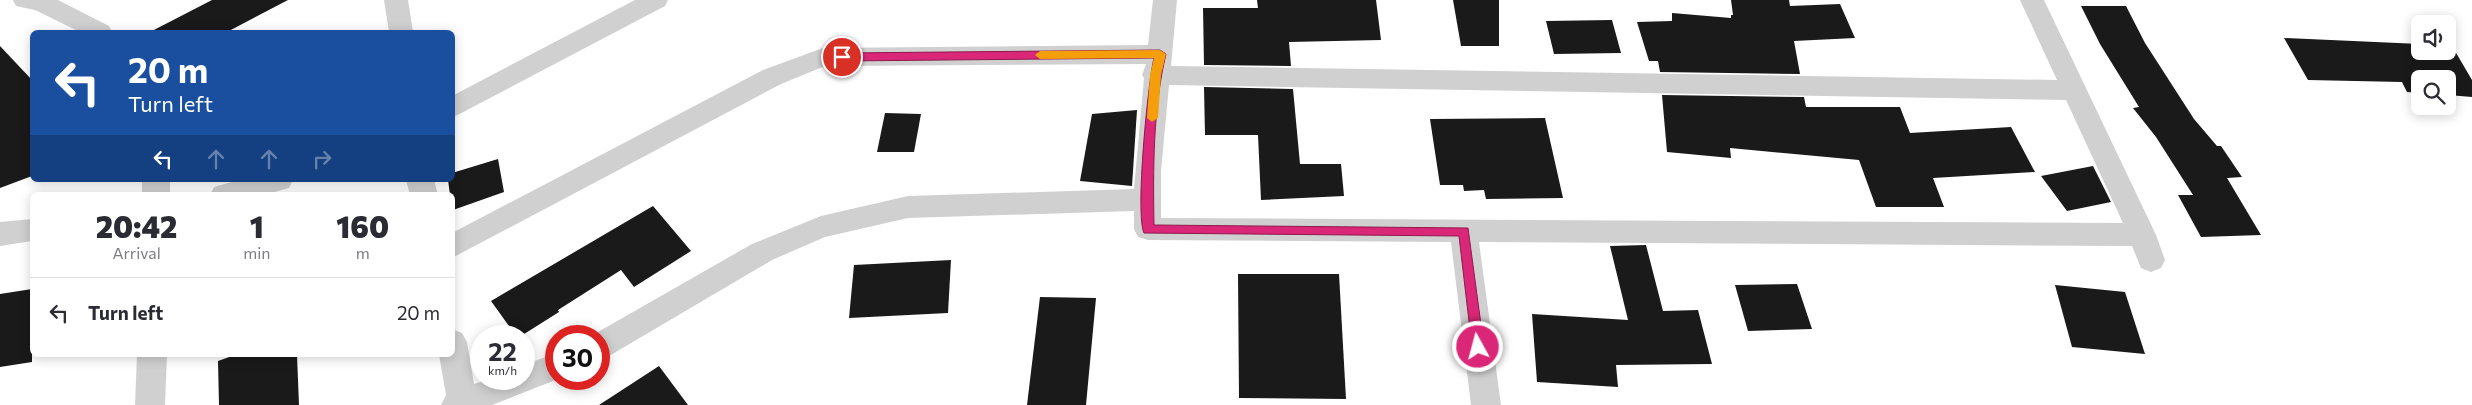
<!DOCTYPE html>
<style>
body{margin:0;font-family:Commissioner,sans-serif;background:#f2f2f3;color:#2b2b33;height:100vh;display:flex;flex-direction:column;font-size:19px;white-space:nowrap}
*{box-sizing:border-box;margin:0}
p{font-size:16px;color:#7c7c81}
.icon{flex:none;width:28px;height:28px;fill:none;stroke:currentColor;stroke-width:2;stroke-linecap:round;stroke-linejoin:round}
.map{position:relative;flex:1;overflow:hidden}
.side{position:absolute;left:30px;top:192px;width:425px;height:165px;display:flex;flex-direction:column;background:#fff;border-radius:8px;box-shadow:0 2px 12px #0003}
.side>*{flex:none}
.banner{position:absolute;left:30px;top:30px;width:425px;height:152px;border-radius:8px;box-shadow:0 2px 12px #0003;background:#1a4fa0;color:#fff;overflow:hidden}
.controls{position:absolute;left:2411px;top:15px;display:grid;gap:10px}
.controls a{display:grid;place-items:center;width:45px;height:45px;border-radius:8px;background:#fff;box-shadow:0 2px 12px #0003;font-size:25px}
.speed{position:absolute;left:470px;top:325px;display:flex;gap:10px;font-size:25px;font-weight:700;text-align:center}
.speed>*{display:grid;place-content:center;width:65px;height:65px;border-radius:50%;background:#fff;box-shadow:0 2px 12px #0003;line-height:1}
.speed small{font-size:12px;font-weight:400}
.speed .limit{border:8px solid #d22;background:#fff;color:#111}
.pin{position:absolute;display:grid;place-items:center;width:42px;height:42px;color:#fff;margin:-21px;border:2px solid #fff;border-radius:50%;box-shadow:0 1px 5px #0007}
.me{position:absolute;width:55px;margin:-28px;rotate:353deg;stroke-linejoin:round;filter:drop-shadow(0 0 4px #0008)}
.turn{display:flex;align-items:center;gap:18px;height:105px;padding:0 15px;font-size:22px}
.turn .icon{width:65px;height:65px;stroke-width:2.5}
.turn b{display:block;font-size:35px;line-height:42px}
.lanes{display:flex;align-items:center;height:48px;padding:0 15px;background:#0003;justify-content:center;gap:25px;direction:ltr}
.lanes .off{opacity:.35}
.eta{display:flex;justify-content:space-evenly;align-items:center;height:85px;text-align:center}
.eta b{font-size:30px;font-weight:800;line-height:35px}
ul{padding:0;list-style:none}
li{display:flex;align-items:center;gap:15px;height:70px;padding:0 15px;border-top:1px solid #e1e1e2}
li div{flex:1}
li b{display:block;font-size:19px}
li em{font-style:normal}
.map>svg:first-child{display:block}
.building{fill:#1a1a1a}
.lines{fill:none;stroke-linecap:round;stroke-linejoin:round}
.street{fill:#d0d0d0;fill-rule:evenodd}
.route{fill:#db2777;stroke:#8e194d}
.slow{fill:#f59e0b}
</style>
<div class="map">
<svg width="2472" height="405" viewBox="0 0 2472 405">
<rect width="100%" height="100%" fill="#fff"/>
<g class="building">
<path d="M212,0h76l-61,32h-77z"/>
<path d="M1257,0h119l5,40 -92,2 2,24 -87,-1 -1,-57h55z"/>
<path d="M1453,0h46v46h-38z"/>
<path d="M1731,0h58l1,6 50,-2 15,34 -61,3 6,33 -140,-2 -2,-11h-9l-12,-39 35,-1v-8l59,5v-3h2z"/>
<path d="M2081,6h45l19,37 49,76 23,27h4l21,31 -15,1 34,57 -60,2 -23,-42h15l-37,-58 -23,-29 6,-1 -39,-63z"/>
<path d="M1612,20l9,33 -67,1 -8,-33z"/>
<path d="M2284,38l136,6v7h28v-5h4l20,34v17l-24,-2v-16h-28v14l-13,-1 -5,-10 -94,-2z"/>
<path d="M0,46l32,34v96l-32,12z"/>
<path d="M1204,87l89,2 7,75h41l3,32 -83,4 -3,-65h-53z"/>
<path d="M1662,95l142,2 2,10h94l10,26 101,-6 24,45 -102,6 11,29h-68l-17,-47 -129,-12 1,10 -64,-6z"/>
<path d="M1137,110l-5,76 -52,-5 12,-67z"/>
<path d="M885,113l36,1 -7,38h-37z"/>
<path d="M1545,118l18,80 -77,1 -2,-9 -20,1 -1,-6h-23l-10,-66z"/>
<path d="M498,159l6,33 -51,18 -1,-15h-2l-2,-15h4v-7z"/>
<path d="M2093,166l18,36 -44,9 -26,-35z"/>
<path d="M653,206l38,45 -57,36 -13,-17 -63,40 1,2 -38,24h-5l-25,-35z"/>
<path d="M1646,245l17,66 35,-1 14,54 -96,1 2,22 -81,-5 -5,-68 96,6 -18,-74z"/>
<path d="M951,260l-3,53 -99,5 5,-53z"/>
<path d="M1238,274h101l7,125 -107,-1z"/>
<path d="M1797,284l15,45 -64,2 -13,-46z"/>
<path d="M2055,285l70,7 20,62 -73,-7z"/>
<path d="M32,289v73l-32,5v-73z"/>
<path d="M1040,297l56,1 -10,107h-59z"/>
<path d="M235,355h62l2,50h-80l-1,-44z"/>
<path d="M659,366l29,39h-89z"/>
</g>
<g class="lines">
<g class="street">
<path d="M13,0h45l51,26 3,6h-32l-45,-22 -19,-4z"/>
<path d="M384,0h24l5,32h-24z"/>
<path d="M635,0h33l-3,6 -213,112v-22z"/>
<path d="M1153,0h24l-6,66 886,14 -37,-80h24l112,235 9,25 -4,8 -10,4 -10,-4 -9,-22 -653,-4 22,163h-30l-20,-163 -303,-2 -10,-3 -4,-8v-18l-226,7 -83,19 -53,23 -163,96 -10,4v-24h-8l161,-92 69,-28 87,-20 226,-7 10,-111 -2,-3 4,-11 -321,2 -44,18 -329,174v-25l311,-163 60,-22 325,-3zM1169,85l897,15 57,123 -962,-5v-47z"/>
<rect x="142" y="180" width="28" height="15"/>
<path d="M239,180h54l-4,8 -25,7h-54l4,-8z"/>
<path d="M406,180h28l4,15h-28z"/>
<path d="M32,219v22l-32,5v-24z"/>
<path d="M452,329l10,4 5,9 7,42 15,-5h35v-14l32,-12v26h2l-66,26h-51l5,-10 -7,-40h13z"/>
<path d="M137,355h30l-2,50h-30z"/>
</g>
</g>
<path class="route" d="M1160,50l6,4c-13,54 -13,115 -12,171l314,3 16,119 -1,4 -5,1 -6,-5 -13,-111 -315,-3c-9,-19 4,-151 10,-175l-312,3 -5,-4 5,-4z"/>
<path class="slow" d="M1160,50l6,4 -5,21 -3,43 -6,4 -5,-4 3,-43 4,-17 -114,1 -5,-4 5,-4z"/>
</svg>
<div class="controls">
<a><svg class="icon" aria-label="sound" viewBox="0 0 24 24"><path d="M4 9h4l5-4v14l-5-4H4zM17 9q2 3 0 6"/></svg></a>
<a><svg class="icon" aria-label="search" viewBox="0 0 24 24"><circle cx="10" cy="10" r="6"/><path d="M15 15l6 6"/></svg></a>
</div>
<div class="speed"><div>22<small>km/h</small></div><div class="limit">30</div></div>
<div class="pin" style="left:842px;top:57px;background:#d93025"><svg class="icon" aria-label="arrive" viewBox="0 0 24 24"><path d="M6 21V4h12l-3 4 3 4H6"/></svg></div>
<svg class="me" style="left:1478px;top:347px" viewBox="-20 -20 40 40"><circle r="17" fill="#db2777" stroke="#fff" stroke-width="3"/><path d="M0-11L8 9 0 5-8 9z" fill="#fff"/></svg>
<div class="banner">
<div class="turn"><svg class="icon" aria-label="left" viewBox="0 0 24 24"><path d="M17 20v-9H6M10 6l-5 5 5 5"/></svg><div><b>20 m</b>Turn left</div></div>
<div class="lanes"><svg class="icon" aria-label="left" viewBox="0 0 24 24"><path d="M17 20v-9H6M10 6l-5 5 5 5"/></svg><svg class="icon off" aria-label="ahead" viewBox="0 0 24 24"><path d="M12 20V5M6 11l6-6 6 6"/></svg><svg class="icon off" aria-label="ahead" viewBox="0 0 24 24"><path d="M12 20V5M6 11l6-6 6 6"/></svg><svg class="icon off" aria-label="right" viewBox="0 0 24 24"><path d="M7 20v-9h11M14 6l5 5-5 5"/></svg></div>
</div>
<section class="side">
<div class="eta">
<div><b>20:42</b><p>Arrival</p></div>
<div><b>1</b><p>min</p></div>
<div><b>160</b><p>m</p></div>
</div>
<ul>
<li><svg class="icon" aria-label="left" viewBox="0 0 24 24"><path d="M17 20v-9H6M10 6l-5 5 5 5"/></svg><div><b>Turn left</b></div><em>20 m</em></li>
</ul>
</section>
</div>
